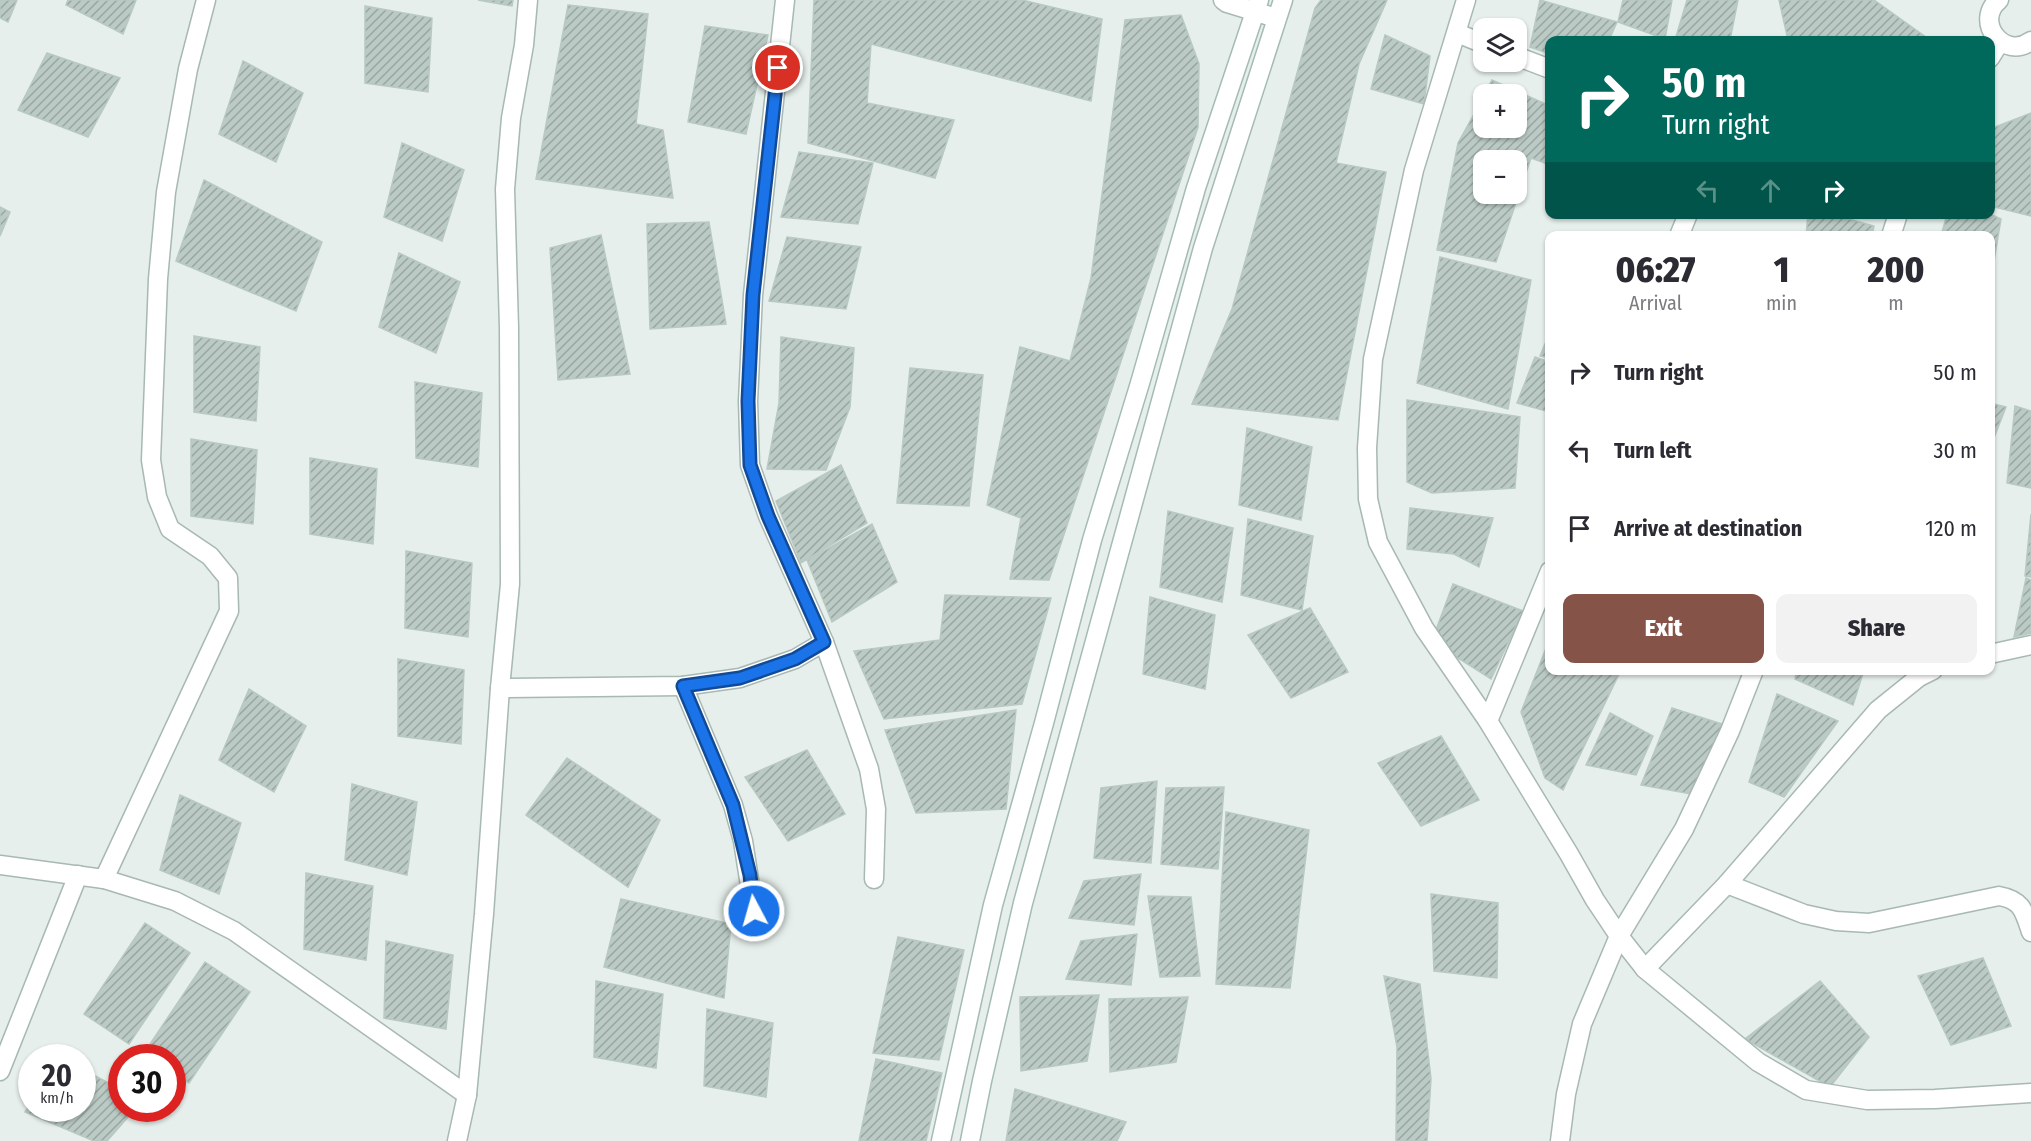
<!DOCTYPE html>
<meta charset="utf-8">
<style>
body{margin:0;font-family:"Fira Sans Condensed",sans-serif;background:#f2f2f3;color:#2b2b33;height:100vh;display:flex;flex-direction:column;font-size:22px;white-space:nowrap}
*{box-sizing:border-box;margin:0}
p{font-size:20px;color:#7c7c81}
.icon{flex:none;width:33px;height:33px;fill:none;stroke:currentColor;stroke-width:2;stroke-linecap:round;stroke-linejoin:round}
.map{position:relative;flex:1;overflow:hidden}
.drawer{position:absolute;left:1545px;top:231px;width:450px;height:444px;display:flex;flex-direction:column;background:#fff;border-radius:12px;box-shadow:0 2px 4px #0004}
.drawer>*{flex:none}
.top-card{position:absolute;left:1545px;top:36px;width:450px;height:183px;border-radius:12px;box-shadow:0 2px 4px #0004;background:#00695c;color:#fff;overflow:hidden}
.tools{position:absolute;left:1473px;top:18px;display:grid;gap:12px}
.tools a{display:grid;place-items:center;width:54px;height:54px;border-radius:12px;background:#fff;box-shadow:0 2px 4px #0004;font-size:30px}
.speed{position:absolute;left:18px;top:1044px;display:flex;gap:12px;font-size:30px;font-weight:700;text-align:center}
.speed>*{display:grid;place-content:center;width:78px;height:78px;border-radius:50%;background:#fff;box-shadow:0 2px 4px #0004;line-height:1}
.speed small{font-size:15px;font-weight:400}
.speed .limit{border:9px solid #d22;background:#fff;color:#111}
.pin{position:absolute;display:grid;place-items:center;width:51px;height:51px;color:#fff;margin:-26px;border:3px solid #fff;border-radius:50%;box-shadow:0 2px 6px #0007}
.me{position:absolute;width:66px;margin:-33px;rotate:354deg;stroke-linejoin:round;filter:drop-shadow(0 0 4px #0008)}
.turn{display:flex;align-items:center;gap:21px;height:126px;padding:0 18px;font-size:27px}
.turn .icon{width:78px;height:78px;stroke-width:2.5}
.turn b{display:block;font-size:42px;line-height:51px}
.lanes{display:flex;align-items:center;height:57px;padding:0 18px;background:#0003;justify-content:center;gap:30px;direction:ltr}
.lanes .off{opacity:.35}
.eta{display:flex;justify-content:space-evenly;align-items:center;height:102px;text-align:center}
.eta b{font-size:36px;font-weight:800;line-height:42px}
.button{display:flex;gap:12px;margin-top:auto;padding:12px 18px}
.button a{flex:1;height:69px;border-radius:12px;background:#855347;color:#fff;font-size:24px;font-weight:800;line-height:69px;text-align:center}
.button a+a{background:#f2f2f3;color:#2b2b33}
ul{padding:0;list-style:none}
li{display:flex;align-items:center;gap:18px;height:78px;padding:0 18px}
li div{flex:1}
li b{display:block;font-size:22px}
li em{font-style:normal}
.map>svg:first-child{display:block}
.building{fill:url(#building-hatch);stroke:#b8c9c2;stroke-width:1.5;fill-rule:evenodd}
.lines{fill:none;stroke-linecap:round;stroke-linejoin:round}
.street-casing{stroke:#a8b8b2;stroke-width:21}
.secondary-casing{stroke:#a4bbb3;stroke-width:21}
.street{stroke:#fff;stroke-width:18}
.secondary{stroke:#fff;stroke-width:18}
.route-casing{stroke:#114b97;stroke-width:15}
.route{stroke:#1a73e8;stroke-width:10}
</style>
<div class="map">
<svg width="2031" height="1141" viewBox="0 0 2031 1141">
<defs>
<pattern id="building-hatch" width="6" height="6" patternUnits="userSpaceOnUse" patternTransform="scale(1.5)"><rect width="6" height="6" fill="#bbcac4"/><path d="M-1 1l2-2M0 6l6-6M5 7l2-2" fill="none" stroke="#98a6a0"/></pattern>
</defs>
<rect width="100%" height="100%" fill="#e6efeb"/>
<g class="building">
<path d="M0,0h17l-9,22 -8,-4z"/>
<path d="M68,0h68l-13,34 -57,-29z"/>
<path d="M478,0h35l-1,6z"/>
<path d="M1022,0l80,19 -11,82 -220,-57 -4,59 87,17 -19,58 -127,-35 6,-143z"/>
<path d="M1321,0h66l-28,64 -23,99 50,9 -48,248 -146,-16 40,-95 83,-301z"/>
<path d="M1540,0l77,22 -8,18h-59v14l-20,-7z"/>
<path d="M1623,0h49l-7,39 -47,-17z"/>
<path d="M1687,0h51l-8,40h-55z"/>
<path d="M1779,0h95l56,40h-142z"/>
<path d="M568,5l80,9 -12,110 27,6 10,68 -137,-19z"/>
<path d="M365,6l67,12 -4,74 -63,-9z"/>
<path d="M1181,15l18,49 -1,63 -149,453 -39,-1 11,-61 -34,-13 33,-158 50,14 21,-83 34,-258z"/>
<path d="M705,26l63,9 -22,99 -58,-12z"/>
<path d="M1385,35l45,21 -6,48 -53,-15z"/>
<path d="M47,53l73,25 -32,59 -70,-27z"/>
<path d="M243,61l60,32 -27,69 -57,-28z"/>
<path d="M1492,80l58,26v59l-19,-7 -35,104 -59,-12 21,-107 26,-47v32h32v-34h-32zM1484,160h32v34h-32z"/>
<path d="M2031,113v103l-41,-10v-77z"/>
<path d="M402,143l62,27 -22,71 -58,-24z"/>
<path d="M799,152l74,11 -15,61 -77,-7z"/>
<path d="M204,180l118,62 -26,69 -120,-50z"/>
<path d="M0,207l10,5 -10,24z"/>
<path d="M1808,214h23l43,12 -2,10h-66z"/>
<path d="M1947,214h43l11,5 -11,66v-49h-49z"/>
<path d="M709,222l17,102 -76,5 -3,-105z"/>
<path d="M601,235l29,139 -72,6 -8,-132z"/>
<path d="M787,237l74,10 -15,62 -77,-8z"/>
<path d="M399,253l61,29 -24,71 -57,-26z"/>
<path d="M1440,257l91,23 -23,129 -91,-26z"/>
<path d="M1550,332v26l-10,-2z"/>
<path d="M194,336l66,11 -4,74 -62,-9z"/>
<path d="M781,337l73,11 -4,59 -24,63 -59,-1 12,-66z"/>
<path d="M1535,357l15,5v50l-33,-9z"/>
<path d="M910,368l73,7 -14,131 -72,-3z"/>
<path d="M415,382l67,11 -4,74 -62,-9z"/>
<path d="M1407,400l113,17 -5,71 -83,5 -25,-11z"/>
<path d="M1990,403l16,4 -16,41z"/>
<path d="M2015,406l16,5v77l-24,-5z"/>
<path d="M1247,428l65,19 -11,73 -62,-15z"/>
<path d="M191,439l66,11 -4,74 -62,-8z"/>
<path d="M310,458l67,11 -4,75 -63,-10z"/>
<path d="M841,465l26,58 -66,40 -25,-62z"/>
<path d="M1410,508l83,10 -14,49 -25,-13 -47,-5z"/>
<path d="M1168,511l65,17 -11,74 -62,-15z"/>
<path d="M2031,514v63l-6,-1z"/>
<path d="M1248,519l65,17 -11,74 -61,-15z"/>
<path d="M872,524l25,58 -65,40 -25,-62z"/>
<path d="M406,551l66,12 -4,74 -63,-9z"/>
<path d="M2026,578l5,2v53l-17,4z"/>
<path d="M1453,584l70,27 -32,68 -41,-26 -14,-23z"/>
<path d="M945,595l106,3 -29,106 -138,15 -30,-68 86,-11z"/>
<path d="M1150,597l65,18 -10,74 -62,-15z"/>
<path d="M1310,608l38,64 -57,26 -43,-63z"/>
<path d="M1550,638v32h71l-58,120 -18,-12 -24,-66z"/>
<path d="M398,659l66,11 -3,74 -63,-8z"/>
<path d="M1797,670h67l-11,35 -58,-26z"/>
<path d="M249,689l57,37 -32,66 -55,-32z"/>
<path d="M1777,694l61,27 -54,76 -35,-15z"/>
<path d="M1672,708l53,17 -34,69 -50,-9z"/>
<path d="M1016,710l-10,99 -90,4 -31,-83z"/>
<path d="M1610,713l43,23 -17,39 -50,-10z"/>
<path d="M1441,736l38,64 -58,26 -43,-63z"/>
<path d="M807,750l38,64 -57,27 -43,-64z"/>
<path d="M567,758l93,62 -32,67 -102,-72z"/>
<path d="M1157,781l-6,82 -57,-5 7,-70z"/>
<path d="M352,784l65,18 -10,73 -62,-15z"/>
<path d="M1224,787l-6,82 -57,-5 5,-76z"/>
<path d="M180,795l61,28 -22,71 -59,-24z"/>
<path d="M1226,812l83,18 -19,158 -74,-4z"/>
<path d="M306,873l67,13 -7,74 -62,-11z"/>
<path d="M1141,874l-7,51 -65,-7 15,-37z"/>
<path d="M1431,894l67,9 -1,75 -63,-7z"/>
<path d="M1148,896l43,1 9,79 -40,1z"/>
<path d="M621,899l110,25 -7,74 -120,-31z"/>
<path d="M145,923l45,30 -61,91 -45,-30z"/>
<path d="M1137,934l-6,51 -65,-6 15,-38z"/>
<path d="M898,937l66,13 -25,110 -66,-7z"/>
<path d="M386,941l67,14 -7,74 -62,-11z"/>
<path d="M1983,958l28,68 -60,19 -33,-69z"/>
<path d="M205,962l45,30 -61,91 -17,-11v-14h-21l-7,-5z"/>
<path d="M1384,976l36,8 11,95 -4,62h-31l1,-94z"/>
<path d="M596,981l67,13 -7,74 -62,-11z"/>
<path d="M1820,981l49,56 -39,50 -85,-48z"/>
<path d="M1099,995l-12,66 -66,10 -1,-74z"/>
<path d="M1188,997l-12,65 -66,10 -1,-73z"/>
<path d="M707,1009l66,14 -7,74 -62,-11z"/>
<path d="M876,1059l66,14 -16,68h-67z"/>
<path d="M82,1069l40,21v18h14l-29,33h-13l-69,-29 7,-10v6h50z"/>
<path d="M1015,1089l111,33 -9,19h-111z"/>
</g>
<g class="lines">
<defs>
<g id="street">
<path d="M785,0l-32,295 -5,106 2,64 18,51 56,126 45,127 7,40 -2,70"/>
<path d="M1223,0l4,3 49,15"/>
<path d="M1466,0l-52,170 -41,189 -6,89 1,51 10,43 46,86 64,93 81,133 26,46 24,36 26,33 113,93 48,28 61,10 68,-1 96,-6"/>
<path d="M1999,0c-26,21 5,61 32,41"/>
<path d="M1457,33l27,11"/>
<path d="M1516,56l34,13"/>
<path d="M1990,58l10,-16"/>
<path d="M1679,236l9,-22"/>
<path d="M1891,236l7,-22"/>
<path d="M1990,654l41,-9"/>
<path d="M683,686l50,119 10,36 11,70"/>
<path d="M500,688l183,-2 57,-8 55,-19 29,-17"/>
<path d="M1488,721l62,-150"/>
<path d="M0,865l104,14 71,22 59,30 233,164"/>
<path d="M104,879l125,-268 -1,-33 -18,-22 -40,-27 -13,-32 -6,-37 7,-181 8,-87 22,-123 18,-69"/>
<path d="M1727,884l77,30 32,7 33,2 130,-27c23,4 25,15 32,36"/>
<path d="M1645,969l82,-85 151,-174 41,-33 14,-7"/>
<path d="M0,1071l78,-196"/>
<path d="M457,1141l10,-46 17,-181 16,-226 10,-104 -1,-256 -4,-139 6,-71 13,-73 4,-45"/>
<path d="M1560,1141l6,-47 16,-70 37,-88 65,-107 46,-98 24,-61"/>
</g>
<g id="secondary">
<path d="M941,1141l52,-236 51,-182 48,-183 48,-157 56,-195 63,-188"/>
<path d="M970,1141l12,-60 41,-178 180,-655 80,-248"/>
</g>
</defs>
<use href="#street" class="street-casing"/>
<use href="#secondary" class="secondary-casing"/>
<use href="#street" class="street"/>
<use href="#secondary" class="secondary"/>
</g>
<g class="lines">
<defs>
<path id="route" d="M754,911l-4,-36 -17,-70 -50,-119 57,-8 55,-19 29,-17 -56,-126 -18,-51 -2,-64 5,-106 25,-227"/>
</defs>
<use href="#route" class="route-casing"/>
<use href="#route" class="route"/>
</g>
</svg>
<div class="tools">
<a><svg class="icon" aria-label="layers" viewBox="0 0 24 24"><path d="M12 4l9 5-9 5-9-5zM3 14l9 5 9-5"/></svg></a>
<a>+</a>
<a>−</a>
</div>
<div class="speed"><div>20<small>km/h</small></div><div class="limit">30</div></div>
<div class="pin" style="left:778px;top:68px;background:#d93025"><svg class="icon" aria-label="arrive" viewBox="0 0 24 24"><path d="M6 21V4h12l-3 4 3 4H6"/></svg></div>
<svg class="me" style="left:754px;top:911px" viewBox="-20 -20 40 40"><circle r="17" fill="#1a73e8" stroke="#fff" stroke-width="3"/><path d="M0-11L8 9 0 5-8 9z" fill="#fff"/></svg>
<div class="top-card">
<div class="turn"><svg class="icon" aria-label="right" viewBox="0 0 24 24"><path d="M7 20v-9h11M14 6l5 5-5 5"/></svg><div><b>50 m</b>Turn right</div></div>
<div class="lanes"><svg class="icon off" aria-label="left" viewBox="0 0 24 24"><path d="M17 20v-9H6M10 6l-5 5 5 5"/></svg><svg class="icon off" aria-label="ahead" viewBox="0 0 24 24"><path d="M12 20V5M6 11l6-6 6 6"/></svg><svg class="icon" aria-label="right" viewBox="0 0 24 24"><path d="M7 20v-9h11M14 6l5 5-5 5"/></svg></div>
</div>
<section class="drawer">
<div class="eta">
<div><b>06:27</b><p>Arrival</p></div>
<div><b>1</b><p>min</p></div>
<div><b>200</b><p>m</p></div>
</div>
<ul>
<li><svg class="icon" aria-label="right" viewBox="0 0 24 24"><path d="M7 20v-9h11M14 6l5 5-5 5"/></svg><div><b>Turn right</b></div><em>50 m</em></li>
<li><svg class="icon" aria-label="left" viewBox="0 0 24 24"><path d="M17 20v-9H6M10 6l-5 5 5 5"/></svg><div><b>Turn left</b></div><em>30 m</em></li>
<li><svg class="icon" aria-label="arrive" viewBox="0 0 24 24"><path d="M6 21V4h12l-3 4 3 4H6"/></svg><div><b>Arrive at destination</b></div><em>120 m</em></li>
</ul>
<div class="button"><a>Exit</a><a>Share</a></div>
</section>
</div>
